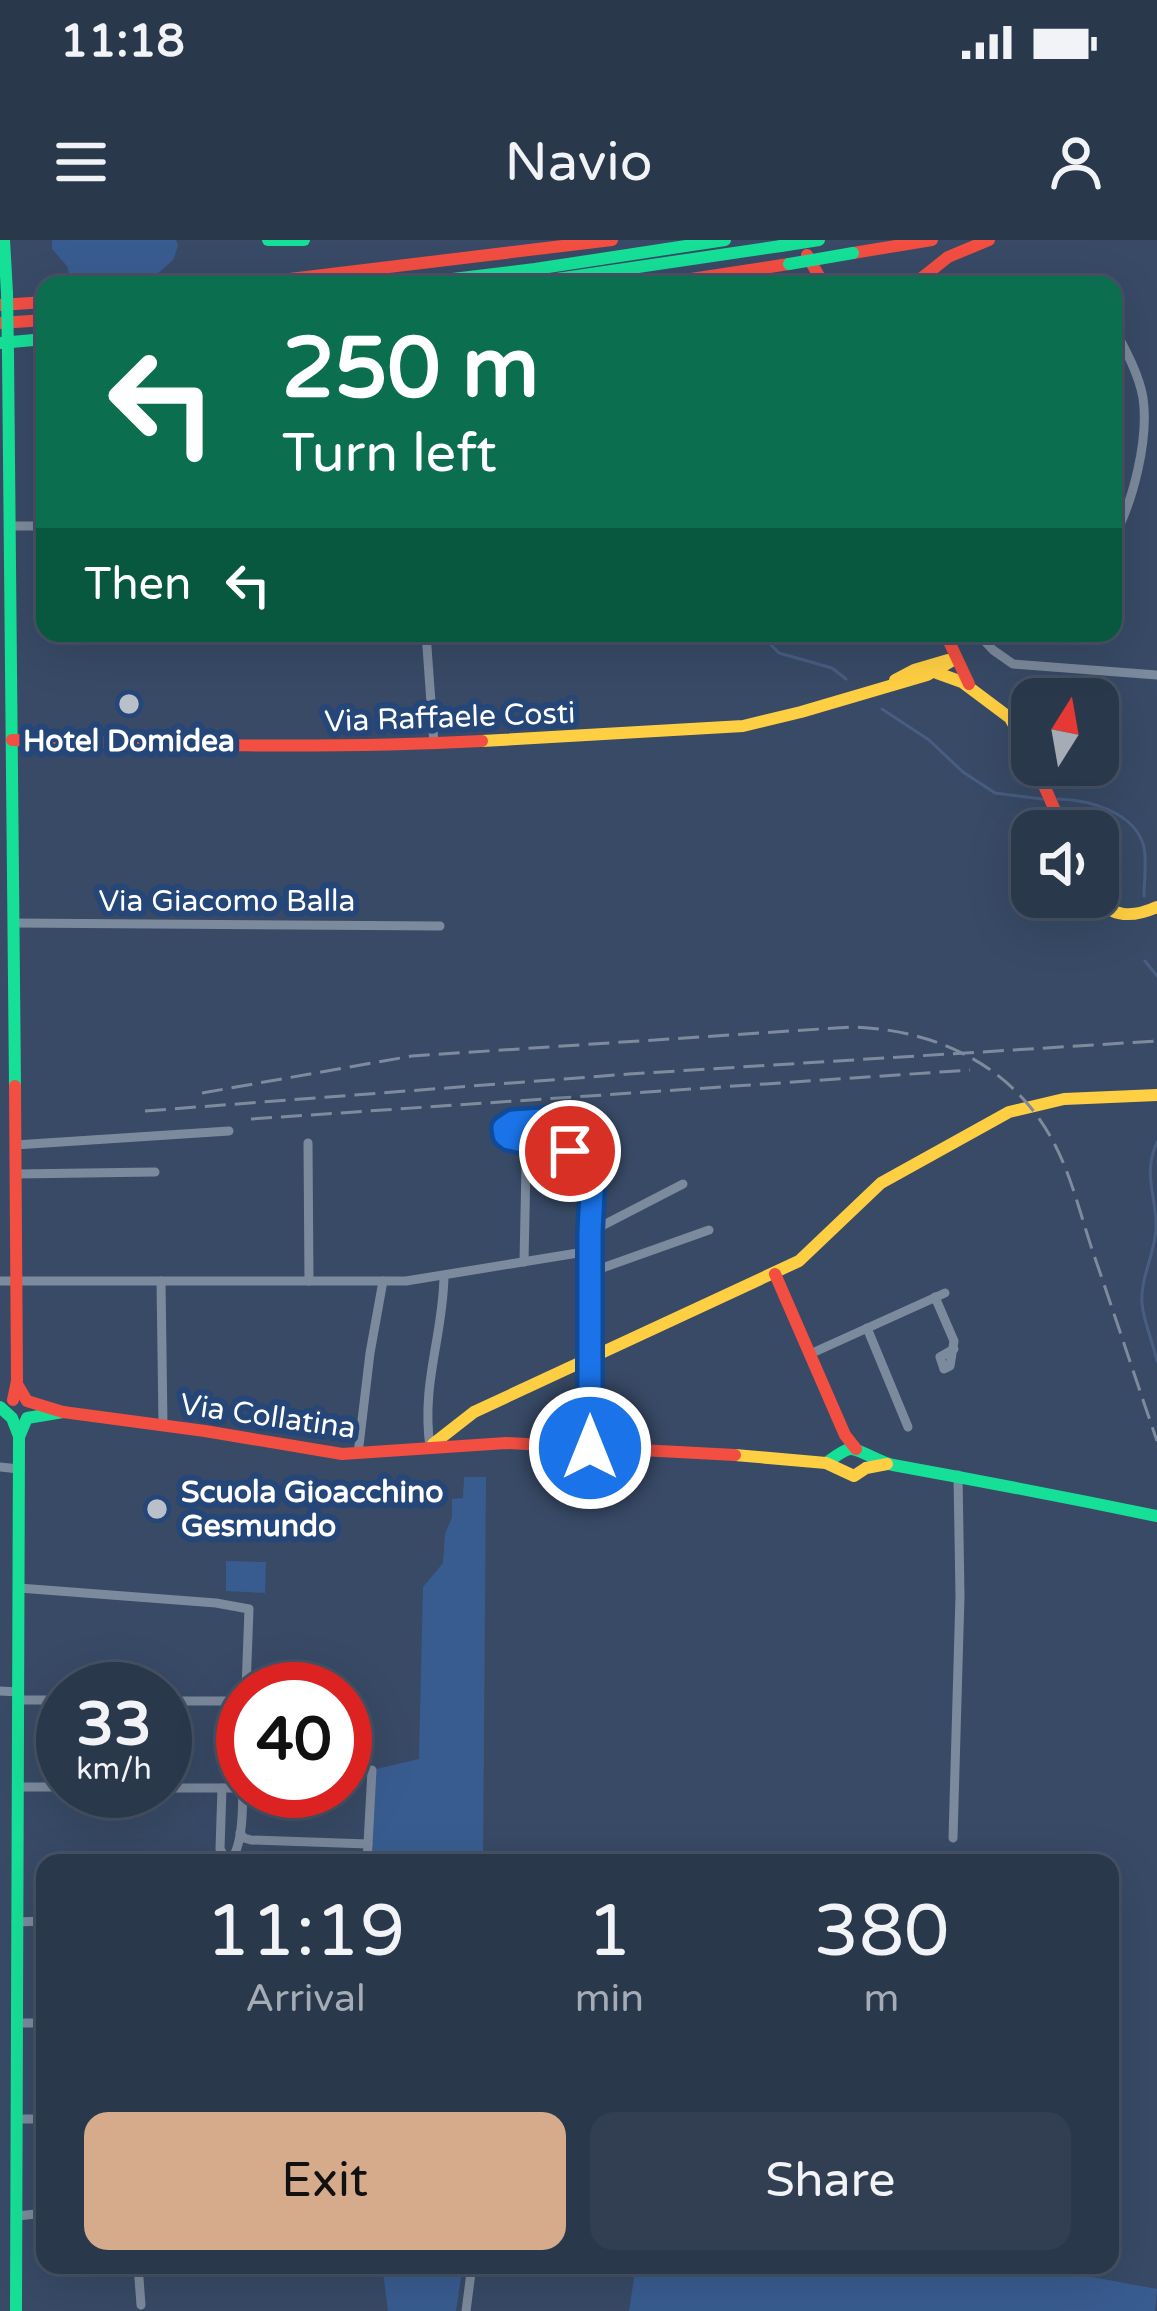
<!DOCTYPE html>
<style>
body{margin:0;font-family:"Varela Round",sans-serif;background:#323f53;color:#f1f3f6;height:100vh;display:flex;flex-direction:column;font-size:45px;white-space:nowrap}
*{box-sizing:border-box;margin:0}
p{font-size:39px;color:#a5acb5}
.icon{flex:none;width:66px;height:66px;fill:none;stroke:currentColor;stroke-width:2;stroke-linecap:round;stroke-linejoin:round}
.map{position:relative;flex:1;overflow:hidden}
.side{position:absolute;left:36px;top:1614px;width:1083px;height:420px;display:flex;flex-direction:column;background:#2a384c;border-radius:24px;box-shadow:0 12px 48px #0002,0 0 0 3px #465264}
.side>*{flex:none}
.hud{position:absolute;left:36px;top:36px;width:1086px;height:366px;border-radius:24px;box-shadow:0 12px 48px #0002,0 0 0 3px #465264;background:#0b6e4f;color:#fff;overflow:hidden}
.needle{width:78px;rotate:11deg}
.controls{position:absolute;left:1011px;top:438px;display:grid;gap:24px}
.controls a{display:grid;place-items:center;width:108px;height:108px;border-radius:24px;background:#2a384c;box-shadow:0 12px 48px #0002,0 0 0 3px #465264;font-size:60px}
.speed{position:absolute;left:36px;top:1422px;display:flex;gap:24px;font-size:60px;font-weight:700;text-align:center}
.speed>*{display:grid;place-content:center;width:156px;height:156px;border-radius:50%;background:#2a384c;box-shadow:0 12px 48px #0002,0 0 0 3px #465264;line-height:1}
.speed small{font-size:30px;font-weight:400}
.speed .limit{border:18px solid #d22;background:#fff;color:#111}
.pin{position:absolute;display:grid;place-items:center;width:102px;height:102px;color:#fff;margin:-51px;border:6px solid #fff;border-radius:50%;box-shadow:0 3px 12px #0007}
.me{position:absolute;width:132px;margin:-66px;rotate:0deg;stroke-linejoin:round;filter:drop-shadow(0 0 9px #0008)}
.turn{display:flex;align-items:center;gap:42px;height:252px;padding:0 48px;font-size:54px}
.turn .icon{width:156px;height:156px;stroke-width:2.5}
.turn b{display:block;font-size:84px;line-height:102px}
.then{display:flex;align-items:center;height:114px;padding:0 48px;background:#0003;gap:24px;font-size:45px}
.eta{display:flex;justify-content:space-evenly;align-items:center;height:204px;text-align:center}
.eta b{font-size:72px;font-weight:600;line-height:84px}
.primary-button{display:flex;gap:24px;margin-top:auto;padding:24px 48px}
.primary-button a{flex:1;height:138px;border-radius:24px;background:#d6ab8b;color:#111;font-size:48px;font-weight:600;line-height:138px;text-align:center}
.primary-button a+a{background:#323f53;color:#f1f3f6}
.status{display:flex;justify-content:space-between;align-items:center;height:84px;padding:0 60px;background:#2a384c;direction:ltr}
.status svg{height:33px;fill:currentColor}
header{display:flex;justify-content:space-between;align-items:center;height:156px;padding:0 48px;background:#2a384c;font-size:54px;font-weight:600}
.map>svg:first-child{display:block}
.green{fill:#395c90}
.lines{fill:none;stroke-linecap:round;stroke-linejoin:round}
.stream{stroke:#475e82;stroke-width:3}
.street{stroke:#7c8a9d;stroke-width:9}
.fast{stroke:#16e098;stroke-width:12}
.slow{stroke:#ffcf43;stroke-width:12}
.jam{stroke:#f24e42;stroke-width:12}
.rail{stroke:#7e8b9d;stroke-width:3;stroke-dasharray:21 9;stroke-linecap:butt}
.fast-bridge{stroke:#16e098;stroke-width:12}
.route-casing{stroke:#114b97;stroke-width:30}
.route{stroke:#1a73e8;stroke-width:21}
.poi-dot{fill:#b9c0c9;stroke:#254679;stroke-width:4.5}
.labels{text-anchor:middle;stroke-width:12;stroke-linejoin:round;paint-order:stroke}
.street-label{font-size:30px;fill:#fff;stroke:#254679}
.poi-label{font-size:30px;font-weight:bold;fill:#fff;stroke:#254679}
</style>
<div class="status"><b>11:18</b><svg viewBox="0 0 49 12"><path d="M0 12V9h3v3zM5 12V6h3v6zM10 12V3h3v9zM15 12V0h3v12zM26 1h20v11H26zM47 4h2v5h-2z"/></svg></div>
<header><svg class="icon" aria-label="menu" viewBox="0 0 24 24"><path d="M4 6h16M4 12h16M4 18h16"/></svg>Navio<svg class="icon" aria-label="person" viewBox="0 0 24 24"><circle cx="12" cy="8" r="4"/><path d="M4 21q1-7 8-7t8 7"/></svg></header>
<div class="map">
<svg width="1157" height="2071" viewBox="0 0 1157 2071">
<rect width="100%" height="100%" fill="#384a66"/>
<g class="green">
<path d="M52,0h124l2,6 -5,14 -17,15 -84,10 -5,-19 -15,-17z"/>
<path d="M464,1237h22l-3,386h-116l5,-93 47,-11 4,-172 20,-24 2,-29 7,-17v-18l11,-1z"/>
<path d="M226,1321l40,1 -1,31 -39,-2z"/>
<path d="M382,2025h81l-7,46h-68z"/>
<path d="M636,2025h391l130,24 -2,22h-526z"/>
</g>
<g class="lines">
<g class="stream">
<path d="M759,393l20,20 53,15 14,11"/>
<path d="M882,469l47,31 34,32 32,21 47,6"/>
<path d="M1058,559c32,1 77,13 86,48 3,15 0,34 0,49"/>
<path d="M1145,721l12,15"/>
<path d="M1157,902c-15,33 0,54 -1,86 -1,26 -16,50 -14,76 2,19 11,38 15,57"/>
</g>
<g class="street">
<path d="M1113,86c11,21 26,48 30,72 6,41 -10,105 -30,140"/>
<path d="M10,286h35"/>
<path d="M426,393l8,111"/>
<path d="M977,393l16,17 20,14 144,11"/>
<path d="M14,683l426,3"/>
<path d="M308,903l1,138"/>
<path d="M15,905l214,-14"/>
<path d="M16,934l139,-2"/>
<path d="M590,992c5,-33 9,-77 -6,-108l-13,-6 -64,6 -3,8 5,7 61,12 8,6 12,75 1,128"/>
<path d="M590,992l93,-48"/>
<path d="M524,1022l2,-97"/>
<path d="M591,1032l118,-42"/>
<path d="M0,1041h406l184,-30"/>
<path d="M161,1041l2,144"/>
<path d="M935,1057l19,44 -4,25 -6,3 -4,-12 14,-8"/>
<path d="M867,1088l41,99"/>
<path d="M810,1114l135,-61"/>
<path d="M430,1207c-9,-64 13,-110 14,-171"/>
<path d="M358,1214l12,-101 13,-72"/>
<path d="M0,1227l19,2"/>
<path d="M19,1348l197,15 33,6 -3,80"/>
<path d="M0,1451l18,1"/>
<path d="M18,1460h45"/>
<path d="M165,1461h78"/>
<path d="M17,1547h46"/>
<path d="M165,1548h77"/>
<path d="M222,1548l-2,61 4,7 8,2c14,-19 10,-73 11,-99"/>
<path d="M240,1593l4,5 7,2 117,4"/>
<path d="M953,1598l7,-242 -2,-121"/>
<path d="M367,1622l5,-92"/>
<path d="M16,1682l29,-1"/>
<path d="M17,1783h28"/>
<path d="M16,1879h29"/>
<path d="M17,1976l28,-3"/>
<path d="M138,2025l3,40"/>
<path d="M466,2071l6,-46"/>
</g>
<g class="fast">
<path d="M4,0l3,53"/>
<path d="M268,0h36"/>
<path d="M403,45l132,-16 190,-29"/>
<path d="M516,45l265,-39"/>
<path d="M0,103l45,-4"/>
<path d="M8,115l7,731"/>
<path d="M0,1167l12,11 7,18"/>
<path d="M590,1208l1,-88"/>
<path d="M826,1223c6,-4 17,-13 24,-14 8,-1 31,14 43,16 88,16 176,33 264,51"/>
<path d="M16,2071l3,-874 8,-19 36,-6"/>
</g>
<g class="slow">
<path d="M937,433l25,9 48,36 22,39"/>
<path d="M895,440l19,-10 34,-10"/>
<path d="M482,501l261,-15 58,-14 126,-37 28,-16"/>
<path d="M1094,657c18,21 39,21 63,10"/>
<path d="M433,1204l41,-32 325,-151 82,-78 128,-71 55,-13 93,-4"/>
<path d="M735,1215l91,8 28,13 12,-8 21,-4"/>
</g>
<g class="jam">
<path d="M853,13l79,-13"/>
<path d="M807,15l17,30"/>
<path d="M240,45l372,-45"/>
<path d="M652,45l137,-21"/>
<path d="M913,45l35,-28 41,-17"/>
<path d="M0,65l45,-3"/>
<path d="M0,83l45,-3"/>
<path d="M945,393l24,51"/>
<path d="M12,500c157,5 313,9 470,1"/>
<path d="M1035,525l29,66"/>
<path d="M775,1034l70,161 11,14"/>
<path d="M17,1144l10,17 36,11 142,19 137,23 164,-11 229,12"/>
<path d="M13,1160l4,-19 -2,-295"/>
</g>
<g class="rail">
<path d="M202,853l210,-37 439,-29c85,2 164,39 204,118 18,35 27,76 40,113 21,61 41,122 62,183"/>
<path d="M145,871l484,-37 528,-33"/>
<path d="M251,879l719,-49"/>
</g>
<g class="fast-bridge">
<path d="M781,6l38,-6"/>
<path d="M789,24l64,-11"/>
<path d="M7,53l1,62"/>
</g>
</g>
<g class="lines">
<defs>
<path id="route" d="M570,911l-61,-13 -4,-3 -1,-7 9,-6 60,-4 10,4 5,10 5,41 -3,59v216"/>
</defs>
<use href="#route" class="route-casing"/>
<use href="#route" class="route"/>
</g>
<g class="poi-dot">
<circle cx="129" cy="464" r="12"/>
<circle cx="157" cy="1269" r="12"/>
</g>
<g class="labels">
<g class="street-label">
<text transform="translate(450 477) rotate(-2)" y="10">Via Raffaele Costi</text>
<text x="227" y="671">Via Giacomo Balla</text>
<text transform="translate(268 1176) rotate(8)" y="10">Via Collatina</text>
</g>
<g class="poi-label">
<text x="129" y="511">Hotel Domidea</text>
<text x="181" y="1262" text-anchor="start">Scuola Gioacchino<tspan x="181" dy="34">Gesmundo</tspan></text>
</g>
</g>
</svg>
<div class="controls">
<a><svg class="needle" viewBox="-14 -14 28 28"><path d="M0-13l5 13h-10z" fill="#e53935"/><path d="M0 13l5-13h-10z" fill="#a5acb5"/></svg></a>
<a><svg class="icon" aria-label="sound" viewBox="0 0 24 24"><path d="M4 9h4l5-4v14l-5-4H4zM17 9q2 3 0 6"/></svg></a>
</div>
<div class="speed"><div>33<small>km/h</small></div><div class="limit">40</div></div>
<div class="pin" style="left:570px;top:911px;background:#d93025"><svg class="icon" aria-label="arrive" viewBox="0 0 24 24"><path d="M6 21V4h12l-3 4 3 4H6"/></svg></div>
<svg class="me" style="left:590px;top:1208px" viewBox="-20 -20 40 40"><circle r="17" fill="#1a73e8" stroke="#fff" stroke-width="3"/><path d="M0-11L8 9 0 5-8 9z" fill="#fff"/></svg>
<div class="hud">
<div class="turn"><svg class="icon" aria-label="left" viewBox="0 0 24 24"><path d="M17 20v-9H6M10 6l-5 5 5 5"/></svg><div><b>250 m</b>Turn left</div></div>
<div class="then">Then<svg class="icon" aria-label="left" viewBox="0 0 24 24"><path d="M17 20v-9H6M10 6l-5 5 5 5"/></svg></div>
</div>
<section class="side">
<div class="eta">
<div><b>11:19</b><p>Arrival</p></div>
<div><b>1</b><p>min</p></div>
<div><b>380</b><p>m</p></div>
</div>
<div class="primary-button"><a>Exit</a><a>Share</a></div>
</section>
</div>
